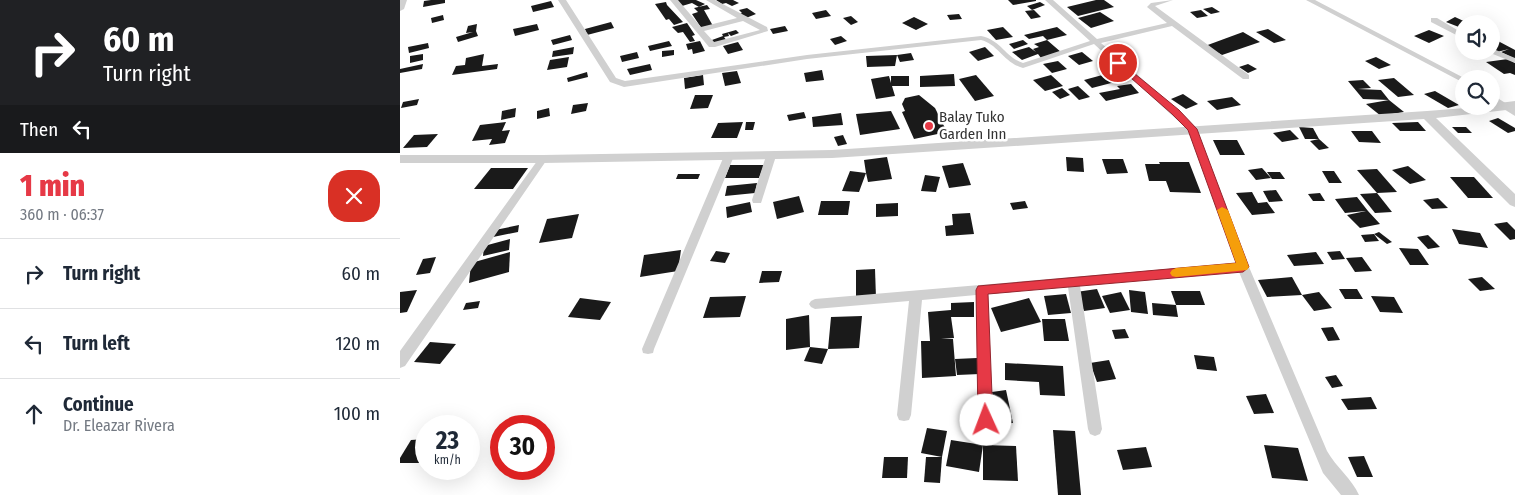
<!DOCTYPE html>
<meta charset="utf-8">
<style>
body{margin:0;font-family:"Fira Sans Condensed",sans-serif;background:#f6f6f7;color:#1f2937;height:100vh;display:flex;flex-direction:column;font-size:19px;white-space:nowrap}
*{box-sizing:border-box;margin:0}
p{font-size:16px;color:#747a83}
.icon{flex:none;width:28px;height:28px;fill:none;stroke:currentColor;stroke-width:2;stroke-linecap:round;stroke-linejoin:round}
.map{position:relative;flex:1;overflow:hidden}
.details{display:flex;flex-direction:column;background:#fff;width:400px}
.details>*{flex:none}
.hud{background:#202124;color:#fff;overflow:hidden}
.buttons{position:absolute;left:1055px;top:15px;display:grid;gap:10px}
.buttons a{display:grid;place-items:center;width:45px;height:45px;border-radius:50%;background:#fff;box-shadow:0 5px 20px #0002;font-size:25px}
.speed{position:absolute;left:15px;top:415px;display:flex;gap:10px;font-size:25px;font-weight:700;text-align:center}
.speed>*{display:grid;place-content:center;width:65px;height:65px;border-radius:50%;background:#fff;box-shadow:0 5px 20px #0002;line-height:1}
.speed small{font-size:12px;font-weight:400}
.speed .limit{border:8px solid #d22;background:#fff;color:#111}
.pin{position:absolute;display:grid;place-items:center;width:42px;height:42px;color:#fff;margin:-21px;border:2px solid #fff;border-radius:50%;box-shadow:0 1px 5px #0007}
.me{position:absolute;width:55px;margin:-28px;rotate:358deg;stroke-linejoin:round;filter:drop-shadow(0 0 4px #0008)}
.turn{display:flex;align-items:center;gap:18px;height:105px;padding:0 20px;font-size:22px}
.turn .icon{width:65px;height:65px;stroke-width:2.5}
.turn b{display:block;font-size:35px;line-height:42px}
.then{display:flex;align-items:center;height:48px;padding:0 20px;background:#0003;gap:10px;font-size:19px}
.round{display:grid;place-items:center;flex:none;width:52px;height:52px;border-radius:20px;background:#f6f6f7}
.overview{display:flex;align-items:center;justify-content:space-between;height:85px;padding:0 20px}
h1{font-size:30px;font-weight:800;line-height:38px;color:#e63946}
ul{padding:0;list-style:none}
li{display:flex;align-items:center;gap:15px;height:70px;padding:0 20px;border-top:1px solid #e0e1e3}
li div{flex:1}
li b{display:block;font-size:19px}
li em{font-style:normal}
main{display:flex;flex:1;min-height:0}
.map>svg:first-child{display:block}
.building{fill:#1a1a1a}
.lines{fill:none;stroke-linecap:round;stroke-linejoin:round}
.minor{fill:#d0d0d0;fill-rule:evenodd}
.tertiary{fill:#d0d0d0;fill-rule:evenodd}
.route{fill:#e63946;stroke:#96252e}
.slow{fill:#f59e0b}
.poi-dot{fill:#e63946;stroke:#fff;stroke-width:2}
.labels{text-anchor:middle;stroke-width:5;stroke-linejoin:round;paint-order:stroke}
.poi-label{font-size:15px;fill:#333;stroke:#fff;text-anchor:start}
</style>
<main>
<section class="details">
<div class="hud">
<div class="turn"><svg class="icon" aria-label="right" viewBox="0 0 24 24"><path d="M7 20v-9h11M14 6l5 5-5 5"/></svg><div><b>60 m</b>Turn right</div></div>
<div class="then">Then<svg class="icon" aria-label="left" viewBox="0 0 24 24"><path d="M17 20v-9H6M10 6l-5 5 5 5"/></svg></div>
</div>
<div class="overview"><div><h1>1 min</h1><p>360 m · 06:37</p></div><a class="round" style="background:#d93025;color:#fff"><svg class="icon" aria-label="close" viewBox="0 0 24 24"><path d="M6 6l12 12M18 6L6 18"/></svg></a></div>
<ul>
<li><svg class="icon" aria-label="right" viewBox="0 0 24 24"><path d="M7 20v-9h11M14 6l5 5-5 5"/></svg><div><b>Turn right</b></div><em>60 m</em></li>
<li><svg class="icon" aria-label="left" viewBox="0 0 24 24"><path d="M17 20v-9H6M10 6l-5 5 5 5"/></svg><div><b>Turn left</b></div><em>120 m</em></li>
<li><svg class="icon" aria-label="ahead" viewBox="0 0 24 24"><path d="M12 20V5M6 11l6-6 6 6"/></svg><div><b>Continue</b><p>Dr. Eleazar Rivera</p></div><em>100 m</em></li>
</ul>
</section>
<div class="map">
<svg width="1115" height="495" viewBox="0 0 1115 495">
<rect width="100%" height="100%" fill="#fff"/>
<g class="building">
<path d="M31,0h14v3l-22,4 1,-6z"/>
<path d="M277,0h19l9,4 -6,3 -7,-4 -10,3z"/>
<path d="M316,0h17l6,3 -7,3 -6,-3 -4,1z"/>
<path d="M608,0h28v1l-23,4z"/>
<path d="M696,0h8l10,7 -36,9 -11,-9z"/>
<path d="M151,1l3,6 -21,5 -2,-6z"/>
<path d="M266,2l1,3 16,17 -9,3 -5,-6 -3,1 -11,-16z"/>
<path d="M640,2l5,3 -13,5 -5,-4z"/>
<path d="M307,5l3,4 -6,1 9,16 -11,3 -10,-15 6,-2 -4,-4z"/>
<path d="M812,7l8,5 -9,2 -8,-5z"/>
<path d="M347,8l9,6 -10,4 -6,-4 2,-1 -3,-3z"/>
<path d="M426,10l5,6 -15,3 -4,-6z"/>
<path d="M634,10l7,7 -10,2 -6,-8z"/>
<path d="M801,10l7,6 -11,2 -7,-6z"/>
<path d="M700,12l14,9 -23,7 -13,-10z"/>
<path d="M559,14l3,5 -12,1 -3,-5z"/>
<path d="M43,15l1,5 -12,3 -1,-5z"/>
<path d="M451,16l7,6 -7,3 -8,-7z"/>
<path d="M514,17l14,7 -12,6 -14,-7z"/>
<path d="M1055,17l15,7h-6v5l-18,-7z"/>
<path d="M211,22l3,6 -27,7 -2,-6z"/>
<path d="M287,23l8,12 -3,1 3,5 -5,1 -7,-10 -5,1 -6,-6z"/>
<path d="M77,24l-1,7 2,5 -20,6 -2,-5 17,-5 -7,1 2,-7z"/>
<path d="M137,24l2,6 -24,6 -2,-7z"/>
<path d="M385,26l3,5 -15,3 -3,-5z"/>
<path d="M603,27l10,10 -17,3 -9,-10z"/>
<path d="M657,27l10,8 -20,5 15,13 -21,5 -3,-4 -16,6 -10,-8 17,-5 7,5 -3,-3 6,-2 -5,-3 13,-4 -4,-4 -14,3 -5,-4z"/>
<path d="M868,29l18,11 -12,3 -18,-11z"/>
<path d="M336,30l3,3 -8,3 -3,-3 1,3 -5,1 3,4 -12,3 -3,-4 11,-4 -1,-2z"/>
<path d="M1029,30l15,6 -15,7 -15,-7z"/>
<path d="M843,32l17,10 -38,13 -17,-9z"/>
<path d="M170,35l2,5 -19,5 -2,-5z"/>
<path d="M441,36l6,5 -12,4 -5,-6z"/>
<path d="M623,40l5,4 -14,5 -5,-5z"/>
<path d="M269,41l3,5 -22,5 -2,-5z"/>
<path d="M300,41l5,10 -12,3 -1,-5 -4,1 -2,-6z"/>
<path d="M1098,41l17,9v9l-14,-7 8,-3 -12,3 -6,-3v-6z"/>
<path d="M338,42l5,8 -15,4 -5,-8z"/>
<path d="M28,43l1,5 -20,5 -1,-6z"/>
<path d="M174,47l-1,7 -21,3 1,-6z"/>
<path d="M585,47l9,9 -16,5 -9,-9z"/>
<path d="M274,50v5l-12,2v-6z"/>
<path d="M237,52l2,6 -17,4 -2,-6z"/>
<path d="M682,52l11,9 -14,4 -11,-9z"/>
<path d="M511,53l3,7 -14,2 -3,-7z"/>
<path d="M23,54v6l-13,3v-7z"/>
<path d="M84,54l-2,12 16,-2 -1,5 -45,6 4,-9 9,-1 1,-7z"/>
<path d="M497,55l-2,11 -28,1 -1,-11z"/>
<path d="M169,57l-2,10 -20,3 3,-10z"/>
<path d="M976,57l15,8 -12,4 -14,-8z"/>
<path d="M1108,59l7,4v12l-5,-2 -6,1 -18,-12z"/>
<path d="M658,61l9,8 -15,4 -9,-9z"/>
<path d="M23,64l-1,5 -22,4v-4z"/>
<path d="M250,64l2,6 -22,5 -3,-6z"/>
<path d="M848,64l9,5 -9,4 -9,-6z"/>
<path d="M422,70l2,10 -18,2 -2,-9z"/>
<path d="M337,71l4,12 -16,3 -3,-13z"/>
<path d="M187,72l1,5 -20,5 -1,-4z"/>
<path d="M554,74l1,12 -35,1v-11z"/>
<path d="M706,74l9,8 -23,6 -8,-8z"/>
<path d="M303,75l1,10 -19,4 -1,-11z"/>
<path d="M576,75l18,21 -19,5 -16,-22z"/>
<path d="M651,75l12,11 -18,5 -12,-11z"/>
<path d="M489,76l2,7v-7h18v10h-17l3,10 -19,3 -5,-20z"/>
<path d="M994,78l20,17 -16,2 -20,-17z"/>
<path d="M963,80l8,8 -13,1 23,1 8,10 -26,-1 -15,-18z"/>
<path d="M731,84l8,9 -33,8 -7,-8 21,-4 -3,-3z"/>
<path d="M678,86l12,11 -11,3 -11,-11z"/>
<path d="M662,88l8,7 -10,4 -8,-7z"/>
<path d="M1035,91l24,14 -11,3 -24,-14z"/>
<path d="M783,94l15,10 -12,5 -15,-10z"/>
<path d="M295,95h18l-5,13 -18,1z"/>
<path d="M519,95l16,13 12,24 -33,7 -12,-27 3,-1 -3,-7 3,-6z"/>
<path d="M832,97l9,8 -24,5 -10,-9z"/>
<path d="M19,99l-2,6 -16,3 2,-6z"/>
<path d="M989,100l15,12 -23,4 -15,-12z"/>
<path d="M188,103l-2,8 -15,3 2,-9z"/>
<path d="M116,108l-1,9 -14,3 1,-9z"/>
<path d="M149,108l1,8 -13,3v-8z"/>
<path d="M491,111l9,18 -40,6 -4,-21z"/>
<path d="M404,112l2,6 -17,3 -2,-6z"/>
<path d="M441,113l2,12 -30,2 -1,-10z"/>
<path d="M1098,118l17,10v3l-7,2 -19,-12z"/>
<path d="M106,122l-4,9 8,-1 -5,13 -16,2 3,-6 -20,2 8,-16z"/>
<path d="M343,122l-6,16h-26l7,-15z"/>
<path d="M346,122h9l-2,8h-8z"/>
<path d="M1018,122l8,9h-26l-8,-8z"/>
<path d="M899,127l14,1 6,11h-14z"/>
<path d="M1052,127h14l6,6h-14z"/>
<path d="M890,130l9,9 -17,3 -9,-9z"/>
<path d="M951,131h21l9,12 -22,-1z"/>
<path d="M38,134l-11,13 -24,1 11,-13z"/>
<path d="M443,135l4,9 -9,2 -4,-9z"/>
<path d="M919,139l10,9 -10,2 -9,-9z"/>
<path d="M813,140h24l8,15h-25z"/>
<path d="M487,157l5,22 -24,3 -2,-9 -7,19 -17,-1 8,-20 16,2 -2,-13z"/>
<path d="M666,157l17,1 1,14 -17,-1z"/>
<path d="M702,159h21l5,14 -21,1z"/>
<path d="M759,162h30l12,31 -31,-1 -4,-11h-17l-4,-17h15z"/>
<path d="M563,163l8,22 -22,3 -7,-22z"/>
<path d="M330,165h34l-5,13h-34z"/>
<path d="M1008,166l18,14 -16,4 -18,-14z"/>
<path d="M91,168h37l-15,21h-39z"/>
<path d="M862,168l9,10 -15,2 -8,-10z"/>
<path d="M977,169l20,23 -20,1 -20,-23z"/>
<path d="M922,171h12l8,12h-13z"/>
<path d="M867,172h13l5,7h-13z"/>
<path d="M278,174h22l-2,5h-22z"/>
<path d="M525,175l15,2 -4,15 -15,-1z"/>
<path d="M1050,177h24l19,21h-25z"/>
<path d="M357,183l-2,10 -30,3 2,-10z"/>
<path d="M876,190l7,11 -14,1 -6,-11z"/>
<path d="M852,192l6,11 9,-1 8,11 -23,2 -16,-22z"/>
<path d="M920,193l5,8h-12l-5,-7z"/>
<path d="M977,193l15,19 -17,1 -15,-19z"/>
<path d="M399,196l5,16 -27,7 -4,-17z"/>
<path d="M957,197l11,14 12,13 -20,4 -13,-13 19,-4 -21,2 -10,-14z"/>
<path d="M1038,198l10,10 -16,1 -9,-9z"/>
<path d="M421,201h29l-2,14h-30z"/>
<path d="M625,201l3,7 -15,2 -3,-7z"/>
<path d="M350,202l2,10 -25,6 -1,-11z"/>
<path d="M498,203v13l-22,1v-13z"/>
<path d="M570,213l4,21 -28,2 -1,-10 8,-1 -1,-11z"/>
<path d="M179,214l-7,24 -33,5 8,-24z"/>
<path d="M1107,222l8,8v9l-5,1 -16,-16z"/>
<path d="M119,225l-1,7 -25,5 2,-7z"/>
<path d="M1052,229l28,4 8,15 -29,-4z"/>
<path d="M979,232l13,10 -5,2 -13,-10z"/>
<path d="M974,234l5,7 -14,1 -4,-7z"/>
<path d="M1028,235l12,12 -12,2 -11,-12z"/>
<path d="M110,239l-1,11 -26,6 1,-10z"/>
<path d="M999,248l19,1 11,16h-19z"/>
<path d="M281,250l-3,21 -38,6 4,-22z"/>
<path d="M316,251l14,2 -5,10 -15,-2z"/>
<path d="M940,251l5,8 -13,1 -5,-8z"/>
<path d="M110,252l-1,20 -40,11 2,-20z"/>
<path d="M916,252l8,12 -30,2 -7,-11z"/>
<path d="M36,257l-6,16 -14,2 7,-16z"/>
<path d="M962,257l10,14 -17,1 -9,-14z"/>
<path d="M475,269l1,29 -20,2v-30z"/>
<path d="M362,271h20l-3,11 -20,1z"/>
<path d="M892,277l10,18 -35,2 -9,-17z"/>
<path d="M1082,277l13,12 -15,2 -12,-12z"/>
<path d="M697,289l8,19 -21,3 -8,-19z"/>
<path d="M939,289h18l6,10h-18z"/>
<path d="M17,290l-10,22 -7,1v-21z"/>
<path d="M729,290l16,2 3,22 -17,-2z"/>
<path d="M771,291h29l5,14h-29z"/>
<path d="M721,292l9,18 -20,3 -8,-17z"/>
<path d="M919,292l13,16 -18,3 -12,-16z"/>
<path d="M666,294l5,19 -23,2 -4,-19z"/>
<path d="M346,296l-6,21 -37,1 7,-21z"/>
<path d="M971,296l23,1 9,16 -23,-1z"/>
<path d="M180,298l31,4 -11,18 -32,-3z"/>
<path d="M629,298l12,24 -40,10 -10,-24z"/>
<path d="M80,301l-2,7 -15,2 3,-7z"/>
<path d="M574,302v15h-23l3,21 -13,1h12l3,37 -34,2 -1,-37h9l-2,-29 23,-2v-7z"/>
<path d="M752,303l24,2 2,12 -25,-2z"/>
<path d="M409,315l1,32 -24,3v-31z"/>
<path d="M462,316l-3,32 -31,1 3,-32z"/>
<path d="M642,319h23l4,22h-25z"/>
<path d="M933,327l7,13 -12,1 -7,-13z"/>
<path d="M725,329l4,9 -14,1 -3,-9z"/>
<path d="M30,342l26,2 -16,20 -26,-2z"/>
<path d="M410,347l18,2 -6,15 -18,-3z"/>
<path d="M794,355l20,2 3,14 -20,-2z"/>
<path d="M577,358l3,16 -23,1 -2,-16z"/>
<path d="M709,360l7,19 -19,3 -7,-19z"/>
<path d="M605,363l58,3 2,30 -25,-1 -1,-13 -34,-2z"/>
<path d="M936,375l7,11 -11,2 -7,-11z"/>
<path d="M606,390l7,33 -15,1 -6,-32z"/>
<path d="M866,394l8,19 -20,1 -8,-18z"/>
<path d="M971,397l6,12 -29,1 -7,-11z"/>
<path d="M527,428l20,3 -5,26 -21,-4z"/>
<path d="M653,430l22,1 6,64h-23z"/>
<path d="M26,439v24h-26v-5l11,-18z"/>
<path d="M551,440l32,5 -4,27 -33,-6z"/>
<path d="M583,445l33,1 2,35 -35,-1z"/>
<path d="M864,445l34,3 10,33 -36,-3z"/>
<path d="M746,447l6,20 -29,3 -6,-20z"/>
<path d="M964,456l9,21h-16l-9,-20z"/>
<path d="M484,457h24l-1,21h-25z"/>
<path d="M526,457h16l-2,26 -16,-1z"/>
</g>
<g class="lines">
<g class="minor">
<path d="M0,0h7l-3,9 -4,2z"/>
<path d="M158,0h8l50,78 9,3 182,-26 174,-19c20,4 24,21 42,27l67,-22 -45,-41h8l44,39 70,-16 -20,-16 4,-4 22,-3 -18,6 94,69v4h-6l-71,-53 -71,17 77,67 19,19 52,138 78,184c9,16 25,28 32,44h-18l-18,-22 -84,-201 -159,14 22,143 -2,5 -5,2 -5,-2 -2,-5 -20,-142 -80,7 5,144 -2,5 -5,2 -5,-2 -2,-5 -3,-143 -54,5 -11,115 -2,5 -5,1 -5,-1 -2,-5 12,-114 -94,8 -4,-2 -2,-3 2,-3 4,-2 421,-36 -48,-133 -94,-86 -71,24c-19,-5 -25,-24 -42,-28l-174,19 -183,28 -14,-5z"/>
<path d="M270,0h8l23,27 36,-9 -31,-18h9l52,27 1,4 -53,16h-6zM343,21l17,9 -46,12 -10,-11z"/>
<path d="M906,0h9l151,79h-2v4z"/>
<path d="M1031,18h6l27,16v5l-33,-17z"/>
<path d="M1091,48l24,10v5l-27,-11 3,-1z"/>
<path d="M1091,94l24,15v7l-24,-15z"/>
<path d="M329,153l5,3 -80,193 -1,4 -5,1 -5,-1 -1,-4 82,-193z"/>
<path d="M371,153l5,3 -14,44 -1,3h-8l-1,-3 14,-44z"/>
<path d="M143,156l3,1 2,2 -2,2 -141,205 -5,2v-17l140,-194z"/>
</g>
<path class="tertiary" d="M1115,101v8l-79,9 79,76v13l-5,-2 -86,-86 -592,39 -289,5h-143v-8h143l289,-5 595,-39 64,-5v-2z"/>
</g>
<path class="route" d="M718,60l61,50 18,19 52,138 -6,5 -255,22 5,126 -2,4 -5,2 -6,-2 -2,-4 -2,-130 2,-4 258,-23 -48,-133 -16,-16 -57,-50 -1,-1z"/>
<path class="slow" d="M822,207l6,3 21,57 -2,3 -71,7 -4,-1 -2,-3 2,-3 4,-2 60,-5 -19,-53z"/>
<circle class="poi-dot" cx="529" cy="126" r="5"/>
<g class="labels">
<g class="poi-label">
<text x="539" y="122">Balay Tuko<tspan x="539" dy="17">Garden Inn</tspan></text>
</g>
</g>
</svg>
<div class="buttons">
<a><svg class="icon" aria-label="sound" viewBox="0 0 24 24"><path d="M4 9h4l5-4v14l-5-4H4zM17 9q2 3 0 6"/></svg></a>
<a><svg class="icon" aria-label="search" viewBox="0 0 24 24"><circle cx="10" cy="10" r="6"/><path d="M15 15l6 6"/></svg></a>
</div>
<div class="speed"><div>23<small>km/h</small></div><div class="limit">30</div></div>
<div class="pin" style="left:718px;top:63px;background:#d93025"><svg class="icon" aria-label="arrive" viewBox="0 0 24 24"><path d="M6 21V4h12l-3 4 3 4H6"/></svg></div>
<svg class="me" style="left:586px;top:420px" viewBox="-20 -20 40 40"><circle r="19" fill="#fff"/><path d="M0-13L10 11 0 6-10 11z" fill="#e63946"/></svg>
</div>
</main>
